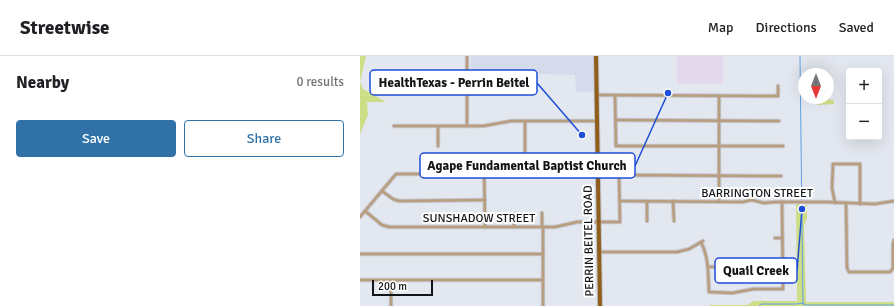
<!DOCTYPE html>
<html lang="en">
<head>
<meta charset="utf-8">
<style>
	:root { --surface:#fff; --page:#f2f2f2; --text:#202124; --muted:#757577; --line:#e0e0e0; --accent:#3072a8 }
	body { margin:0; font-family:Signika,sans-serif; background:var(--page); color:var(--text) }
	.controls { position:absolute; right:12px; top:12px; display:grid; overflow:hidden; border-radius:4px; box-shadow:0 4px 16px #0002 }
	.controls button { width:36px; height:36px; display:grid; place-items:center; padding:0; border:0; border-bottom:1px solid var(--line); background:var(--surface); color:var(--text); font:20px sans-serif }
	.compass { position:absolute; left:438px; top:12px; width:36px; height:36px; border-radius:50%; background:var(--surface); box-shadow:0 4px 16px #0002; rotate:180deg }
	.scale { position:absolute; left:12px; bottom:10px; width:61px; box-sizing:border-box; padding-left:4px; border:2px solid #131417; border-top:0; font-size:11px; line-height:14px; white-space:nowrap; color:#131417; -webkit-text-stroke:3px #fff; paint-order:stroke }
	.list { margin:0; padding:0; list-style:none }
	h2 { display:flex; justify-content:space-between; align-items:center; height:52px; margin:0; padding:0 16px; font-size:17px }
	h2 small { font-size:13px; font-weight:400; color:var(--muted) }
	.actions { display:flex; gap:8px; padding:12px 16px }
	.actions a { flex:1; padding:9px 0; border:1px solid var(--accent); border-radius:4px; text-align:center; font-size:14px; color:var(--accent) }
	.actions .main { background:var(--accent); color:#fff }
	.map { position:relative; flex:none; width:534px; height:250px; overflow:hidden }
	header { display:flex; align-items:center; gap:24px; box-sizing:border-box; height:56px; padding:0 20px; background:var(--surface); border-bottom:1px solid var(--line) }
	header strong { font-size:19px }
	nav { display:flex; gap:22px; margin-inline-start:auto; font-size:14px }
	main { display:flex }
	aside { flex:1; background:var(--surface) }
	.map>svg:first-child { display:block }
	.built { fill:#d5dbea }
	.education { fill:#e3d8ec }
	.green { fill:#cdde86 }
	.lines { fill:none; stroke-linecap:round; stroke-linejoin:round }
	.stream { stroke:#60a0e4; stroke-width:1 }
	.street-casing { stroke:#c2c5cc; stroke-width:4.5 }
	.primary-casing { stroke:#c2c5cc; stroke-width:6 }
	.street { stroke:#b99d7e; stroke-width:2.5 }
	.primary { stroke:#905e1b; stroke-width:4 }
	.labels { text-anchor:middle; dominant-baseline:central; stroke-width:4; stroke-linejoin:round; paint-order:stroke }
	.street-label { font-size:12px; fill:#131417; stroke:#fff }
	.leader { fill:none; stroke:#1d4ed8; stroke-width:1.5 }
	.callout-dot { fill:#1d4ed8; stroke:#fff; stroke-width:1.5 }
	.callout { fill:#fff; stroke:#1d4ed8; stroke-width:1.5 }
	.callout-label { font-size:13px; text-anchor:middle; font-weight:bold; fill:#131417 }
</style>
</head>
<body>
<header>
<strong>Streetwise</strong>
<nav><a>Map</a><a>Directions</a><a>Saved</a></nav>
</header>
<main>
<aside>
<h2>Nearby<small>0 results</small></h2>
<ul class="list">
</ul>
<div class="actions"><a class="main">Save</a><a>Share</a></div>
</aside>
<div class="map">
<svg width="534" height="250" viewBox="0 0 534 250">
	<rect width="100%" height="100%" fill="#e3e7ef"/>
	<!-- built -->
	<path class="built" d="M111,0H234V36H216L215,19L111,16Z"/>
	<!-- education -->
	<rect class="education" x="317" y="0" width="46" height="28"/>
	<!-- green -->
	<g class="green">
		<path d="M0,0H6L0,26L3,33L26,46H7L8,59L0,78Z"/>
		<path d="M457,42L472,44L474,45V48L458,49L457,48Z"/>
		<path d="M436,148L447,149V162L444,170L446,246H534V250H350V249H387L394,245H437Z"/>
	</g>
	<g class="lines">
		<!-- stream -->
		<g class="stream">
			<path d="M440,0L443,249"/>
			<path d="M444,247L445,249H534"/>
			<path d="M399,250L401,248H437L443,247"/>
		</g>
		<!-- street casing -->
		<g class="street-casing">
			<g id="street">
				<path d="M237,39L418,40V30"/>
				<path d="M255,39L256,90H423"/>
				<path d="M256,64L419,65"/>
				<path d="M165,65V100L169,106L182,108H238"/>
				<path d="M34,70H123L151,65H237"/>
				<path d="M107,70V0"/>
				<path d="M78,90V70"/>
				<path d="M124,104L125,171"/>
				<path d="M22,135L33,143L39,145L125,144"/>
				<path d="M260,145L382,146L392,144L404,147L415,146H466L515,148L534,145"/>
				<path d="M313,145L314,165"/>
				<path d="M359,145V40"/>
				<path d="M475,147L472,132L473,108H500V148"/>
				<path d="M486,147L487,212L489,216H530L533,212V188L534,184"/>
				<path d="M5,155L22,169L29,171H195L217,166H260L259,119L421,120"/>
				<path d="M182,157V171"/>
				<path d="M0,161L36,118H124"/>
				<path d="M287,165V145"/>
				<path d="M154,171V158"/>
				<path d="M415,182H422"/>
				<path d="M341,186C349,202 348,218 349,236L372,237L394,233H423L422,146"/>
				<path d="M239,196H317L329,193L343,185"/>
				<path d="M0,198H183"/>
				<path d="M348,211L375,210L390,208H423"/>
				<path d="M0,224H183"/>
				<path d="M31,250V224"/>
				<path d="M183,250V171"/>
			</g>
		</g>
		<!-- primary casing -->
		<g class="primary-casing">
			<path id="primary" d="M236,0L240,250"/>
		</g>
		<!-- street -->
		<use href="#street" class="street"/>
		<!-- primary -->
		<use href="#primary" class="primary"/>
	</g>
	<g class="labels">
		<!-- street labels -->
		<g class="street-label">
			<text x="397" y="137">BARRINGTON STREET</text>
			<text x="119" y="162">SUNSHADOW STREET</text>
			<text transform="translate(229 185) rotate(-91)">PERRIN BEITEL ROAD</text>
		</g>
	</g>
	<!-- callouts -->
	<path class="leader" d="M222 79L177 27M308 37L275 110M442 153L437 215"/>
	<g class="callout-dot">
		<circle cx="222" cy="79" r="4"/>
		<circle cx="308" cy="37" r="4"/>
		<circle cx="442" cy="153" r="4"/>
	</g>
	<g class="callout">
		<rect x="10" y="14" width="167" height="25" rx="4"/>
		<rect x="60" y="97" width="215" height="25" rx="4"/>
		<rect x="355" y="202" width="82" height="25" rx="4"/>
	</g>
	<g class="callout-label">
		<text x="94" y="31">HealthTexas - Perrin Beitel</text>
		<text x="167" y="114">Agape Fundamental Baptist Church</text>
		<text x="396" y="219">Quail Creek</text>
	</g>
</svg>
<div class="controls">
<button>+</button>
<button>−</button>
</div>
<svg class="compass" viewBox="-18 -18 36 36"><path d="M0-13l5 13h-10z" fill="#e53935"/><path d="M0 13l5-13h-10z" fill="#757577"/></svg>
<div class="scale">200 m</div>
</div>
</main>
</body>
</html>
